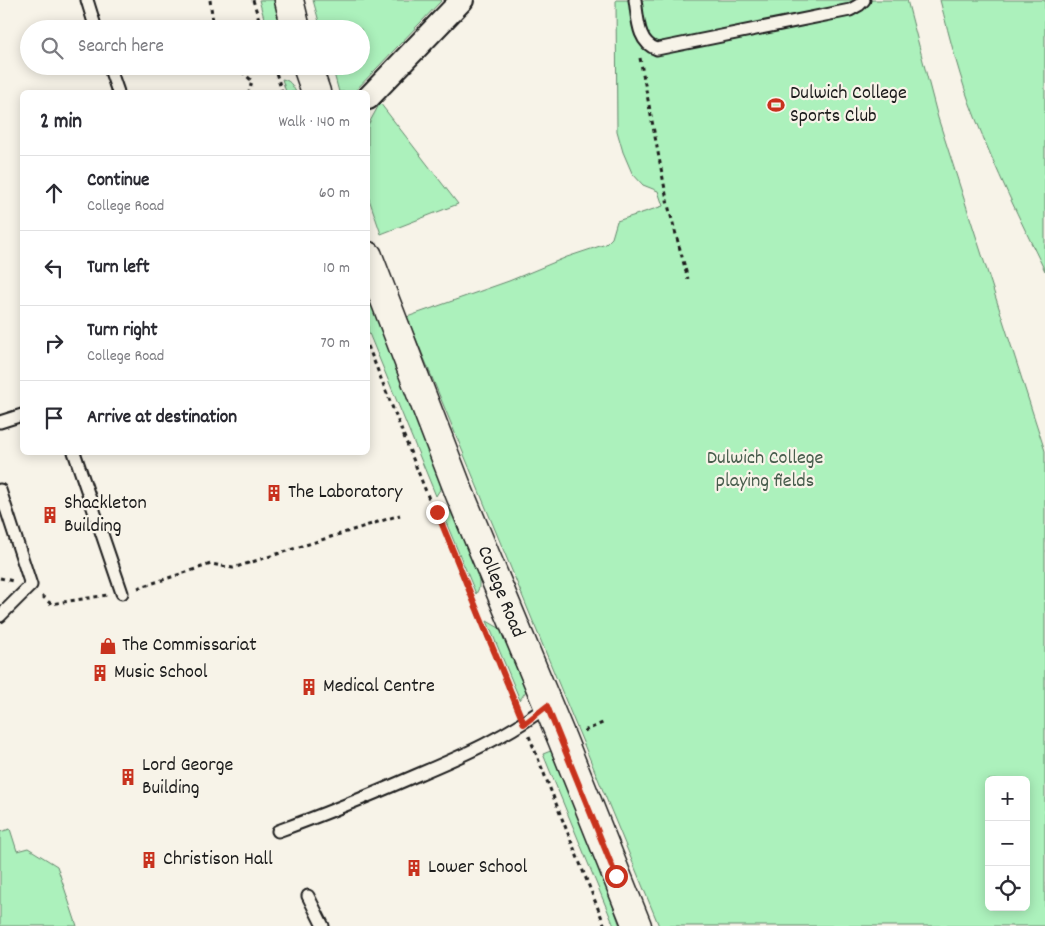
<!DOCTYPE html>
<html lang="en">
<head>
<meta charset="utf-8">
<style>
	:root { --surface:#fff; --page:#f7f7f7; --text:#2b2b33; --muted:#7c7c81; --line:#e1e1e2 }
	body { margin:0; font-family:Dekko,sans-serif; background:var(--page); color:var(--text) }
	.controls { position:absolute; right:15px; bottom:15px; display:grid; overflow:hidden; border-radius:8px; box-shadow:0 2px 12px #0003 }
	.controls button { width:45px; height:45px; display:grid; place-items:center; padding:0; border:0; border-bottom:1px solid var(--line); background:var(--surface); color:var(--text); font:25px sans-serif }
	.stop { position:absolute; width:15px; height:15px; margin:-11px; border:4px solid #c8321e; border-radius:50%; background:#fff }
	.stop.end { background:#c8321e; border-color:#fff; box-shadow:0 1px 5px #0008 }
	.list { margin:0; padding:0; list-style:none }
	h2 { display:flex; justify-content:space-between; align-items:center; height:65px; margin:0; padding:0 20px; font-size:21px }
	h2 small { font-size:16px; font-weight:400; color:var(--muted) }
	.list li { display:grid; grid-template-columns:32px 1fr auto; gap:15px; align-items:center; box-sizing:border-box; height:75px; padding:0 20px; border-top:1px solid var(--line) }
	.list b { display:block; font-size:19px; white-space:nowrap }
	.list p { margin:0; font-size:16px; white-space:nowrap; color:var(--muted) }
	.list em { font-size:16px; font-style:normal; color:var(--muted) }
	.icon { flex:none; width:28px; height:28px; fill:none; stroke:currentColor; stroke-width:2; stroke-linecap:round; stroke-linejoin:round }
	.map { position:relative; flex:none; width:1045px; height:926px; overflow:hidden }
	.search { position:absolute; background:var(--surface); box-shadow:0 2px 12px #0003; left:20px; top:20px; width:350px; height:55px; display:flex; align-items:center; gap:12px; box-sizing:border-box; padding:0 18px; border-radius:28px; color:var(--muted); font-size:19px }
	.panel { position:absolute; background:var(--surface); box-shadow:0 2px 12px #0003; left:20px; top:90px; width:350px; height:365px; border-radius:8px }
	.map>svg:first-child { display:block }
	.green { fill:#acf1bc; stroke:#64866c; fill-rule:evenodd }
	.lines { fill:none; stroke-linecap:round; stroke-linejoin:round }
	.lane-casing { stroke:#1c1c1c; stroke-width:15 }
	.street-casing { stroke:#1c1c1c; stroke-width:26 }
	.secondary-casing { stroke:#1c1c1c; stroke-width:31 }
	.path { stroke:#1c1c1c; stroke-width:3; stroke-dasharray:4 4; stroke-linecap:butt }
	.lane { stroke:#f7f3e8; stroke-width:11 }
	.street { stroke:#f7f3e8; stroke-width:22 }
	.secondary { stroke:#f7f3e8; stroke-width:28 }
	.route { stroke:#c8321e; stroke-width:6 }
	.labels { text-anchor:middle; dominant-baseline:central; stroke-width:4.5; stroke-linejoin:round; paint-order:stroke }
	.poi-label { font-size:20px; fill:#1c1c1c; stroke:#f7f3e8; text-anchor:start }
	.park-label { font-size:20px; fill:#475c4c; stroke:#f7f3e8 }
	.street-label { font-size:20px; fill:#1c1c1c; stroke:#f7f3e8 }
</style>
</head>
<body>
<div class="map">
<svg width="1045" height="926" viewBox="0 0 1045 926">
	<rect width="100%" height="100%" fill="#f7f3e8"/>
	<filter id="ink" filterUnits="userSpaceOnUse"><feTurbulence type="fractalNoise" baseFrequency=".02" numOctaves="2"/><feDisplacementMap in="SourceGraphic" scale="10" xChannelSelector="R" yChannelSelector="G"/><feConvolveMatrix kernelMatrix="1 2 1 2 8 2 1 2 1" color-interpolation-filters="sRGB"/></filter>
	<g filter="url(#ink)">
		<!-- green -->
		<g class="green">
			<path d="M259,0H277L282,29H267Z"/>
			<path d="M313,0H442L354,92H339L332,66H361V29H321Z"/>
			<path d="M616,0H907L938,118L1045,451V926H659L407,317L509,281L567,257L606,244L612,238L617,221L663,206L658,191L643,185L632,173L623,152L617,131ZM989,780H1026V907H989Z"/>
			<path d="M940,0H1045V271C1020,220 996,170 975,117C960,80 950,39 940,0Z"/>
			<path d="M282,79C290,80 292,85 296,92H286Z"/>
			<path d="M380,103L458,204L381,234L368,196V125Z"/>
			<path d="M368,292L442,483L441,488L436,496L368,331Z"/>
			<path d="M440,508L453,512L479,574V588L476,594Z"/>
			<path d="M487,621L501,629L526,684V691L520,700Z"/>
			<path d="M553,750L601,872L620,926H614L543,754Z"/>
			<path d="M10,829L17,851L28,848L57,866L77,926H0V832Z"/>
		</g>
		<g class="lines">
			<!-- lane casing -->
			<g class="lane-casing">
				<g id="lane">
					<path d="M87,0L96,29"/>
					<path d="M635,0C638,17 637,43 657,49L850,10L859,5L864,0"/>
					<path d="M109,66L118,92"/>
					<path d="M0,422L22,415"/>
					<path d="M74,452L122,593"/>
					<path d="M0,490L31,585L0,616"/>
					<path d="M278,831C325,814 371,795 417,775C464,755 506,737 547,706"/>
					<path d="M308,896L323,926"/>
				</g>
			</g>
			<!-- street casing -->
			<g class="street-casing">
				<path id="street" d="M368,98L462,0"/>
			</g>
			<!-- secondary casing -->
			<g class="secondary-casing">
				<g id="secondary">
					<path d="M289,0L296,29"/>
					<path d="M307,66L316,92"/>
					<path d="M368,256L459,492L562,739L637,926"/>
				</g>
			</g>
			<!-- path -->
			<g class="path">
				<path d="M210,0L214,29"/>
				<path d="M253,0L262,29"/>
				<path d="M640,58L668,205L688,279"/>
				<path d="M236,66L252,81L249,92"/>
				<path d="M274,66L282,92"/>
				<path d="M368,346L431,504L437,512L517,708"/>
				<path d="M0,578L13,581"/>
				<path d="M138,588L211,564L233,568L400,515"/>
				<path d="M42,596L51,604L107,595"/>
				<path d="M584,731L605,722"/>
				<path d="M529,736L605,926"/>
			</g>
			<!-- lane -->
			<use href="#lane" class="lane"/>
			<!-- street -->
			<use href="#street" class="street"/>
			<!-- secondary -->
			<use href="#secondary" class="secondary"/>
		</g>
	</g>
	<g class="lines" filter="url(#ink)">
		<!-- route -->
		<path class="route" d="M437,512L524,724L547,706L616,876"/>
	</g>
	<!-- icons -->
	<defs>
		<g id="stadium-bare" transform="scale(1.35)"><path d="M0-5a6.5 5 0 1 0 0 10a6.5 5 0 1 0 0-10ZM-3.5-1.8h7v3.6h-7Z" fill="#c8321e" stroke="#f7f3e8" stroke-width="2.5" paint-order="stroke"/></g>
		<g id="building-bare" transform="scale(1.35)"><path d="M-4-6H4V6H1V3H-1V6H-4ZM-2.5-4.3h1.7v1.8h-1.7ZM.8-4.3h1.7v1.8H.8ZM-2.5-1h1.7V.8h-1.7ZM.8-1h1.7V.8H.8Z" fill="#c8321e" stroke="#f7f3e8" stroke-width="2.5" paint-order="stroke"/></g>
		<g id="shop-bare" transform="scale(1.35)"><path d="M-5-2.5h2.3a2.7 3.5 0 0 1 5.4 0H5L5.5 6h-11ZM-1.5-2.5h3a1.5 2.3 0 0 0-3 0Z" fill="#c8321e" stroke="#f7f3e8" stroke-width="2.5" paint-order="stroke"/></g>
	</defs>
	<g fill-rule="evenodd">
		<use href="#stadium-bare" x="776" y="105"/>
		<use href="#building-bare" x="274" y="493"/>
		<use href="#building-bare" x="50" y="515"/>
		<use href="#shop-bare" x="108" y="646"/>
		<use href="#building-bare" x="100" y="673"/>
		<use href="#building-bare" x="309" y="687"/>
		<use href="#building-bare" x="128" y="777"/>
		<use href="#building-bare" x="149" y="860"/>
		<use href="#building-bare" x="414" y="868"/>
	</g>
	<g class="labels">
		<!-- poi labels -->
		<g class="poi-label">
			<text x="790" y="94">Dulwich College<tspan x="790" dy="23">Sports Club</tspan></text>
			<text x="288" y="493">The Laboratory</text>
			<text x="64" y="504">Shackleton<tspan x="64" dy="23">Building</tspan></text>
			<text x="122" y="646">The Commissariat</text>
			<text x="114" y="673">Music School</text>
			<text x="323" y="687">Medical Centre</text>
			<text x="142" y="766">Lord George<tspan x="142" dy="23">Building</tspan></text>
			<text x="163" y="860">Christison Hall</text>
			<text x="428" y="868">Lower School</text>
		</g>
		<!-- park labels -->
		<g class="park-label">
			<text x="765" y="459">Dulwich College<tspan x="765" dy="23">playing fields</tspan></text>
		</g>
		<!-- street labels -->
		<g class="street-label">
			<text transform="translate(500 592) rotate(68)">College Road</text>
		</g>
	</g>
</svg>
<div class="controls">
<button>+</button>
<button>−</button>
<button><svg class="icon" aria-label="locate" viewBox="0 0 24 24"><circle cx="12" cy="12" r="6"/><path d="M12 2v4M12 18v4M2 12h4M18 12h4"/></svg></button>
</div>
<div class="stop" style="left:616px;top:876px"></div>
<div class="stop end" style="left:437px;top:512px"></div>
<div class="search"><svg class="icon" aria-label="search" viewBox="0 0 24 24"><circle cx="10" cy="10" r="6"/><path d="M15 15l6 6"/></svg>Search here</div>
<section class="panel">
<h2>2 min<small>Walk · 140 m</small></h2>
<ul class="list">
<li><svg class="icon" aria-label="ahead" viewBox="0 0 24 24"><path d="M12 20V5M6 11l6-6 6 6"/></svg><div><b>Continue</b><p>College Road</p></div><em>60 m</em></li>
<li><svg class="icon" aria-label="left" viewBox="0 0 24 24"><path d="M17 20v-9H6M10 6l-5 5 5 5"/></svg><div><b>Turn left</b></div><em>10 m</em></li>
<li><svg class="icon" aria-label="right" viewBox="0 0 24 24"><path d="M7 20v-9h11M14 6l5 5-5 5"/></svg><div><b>Turn right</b><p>College Road</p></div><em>70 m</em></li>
<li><svg class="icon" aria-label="arrive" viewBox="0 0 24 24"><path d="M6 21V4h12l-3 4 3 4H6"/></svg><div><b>Arrive at destination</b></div></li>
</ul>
</section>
</div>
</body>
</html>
